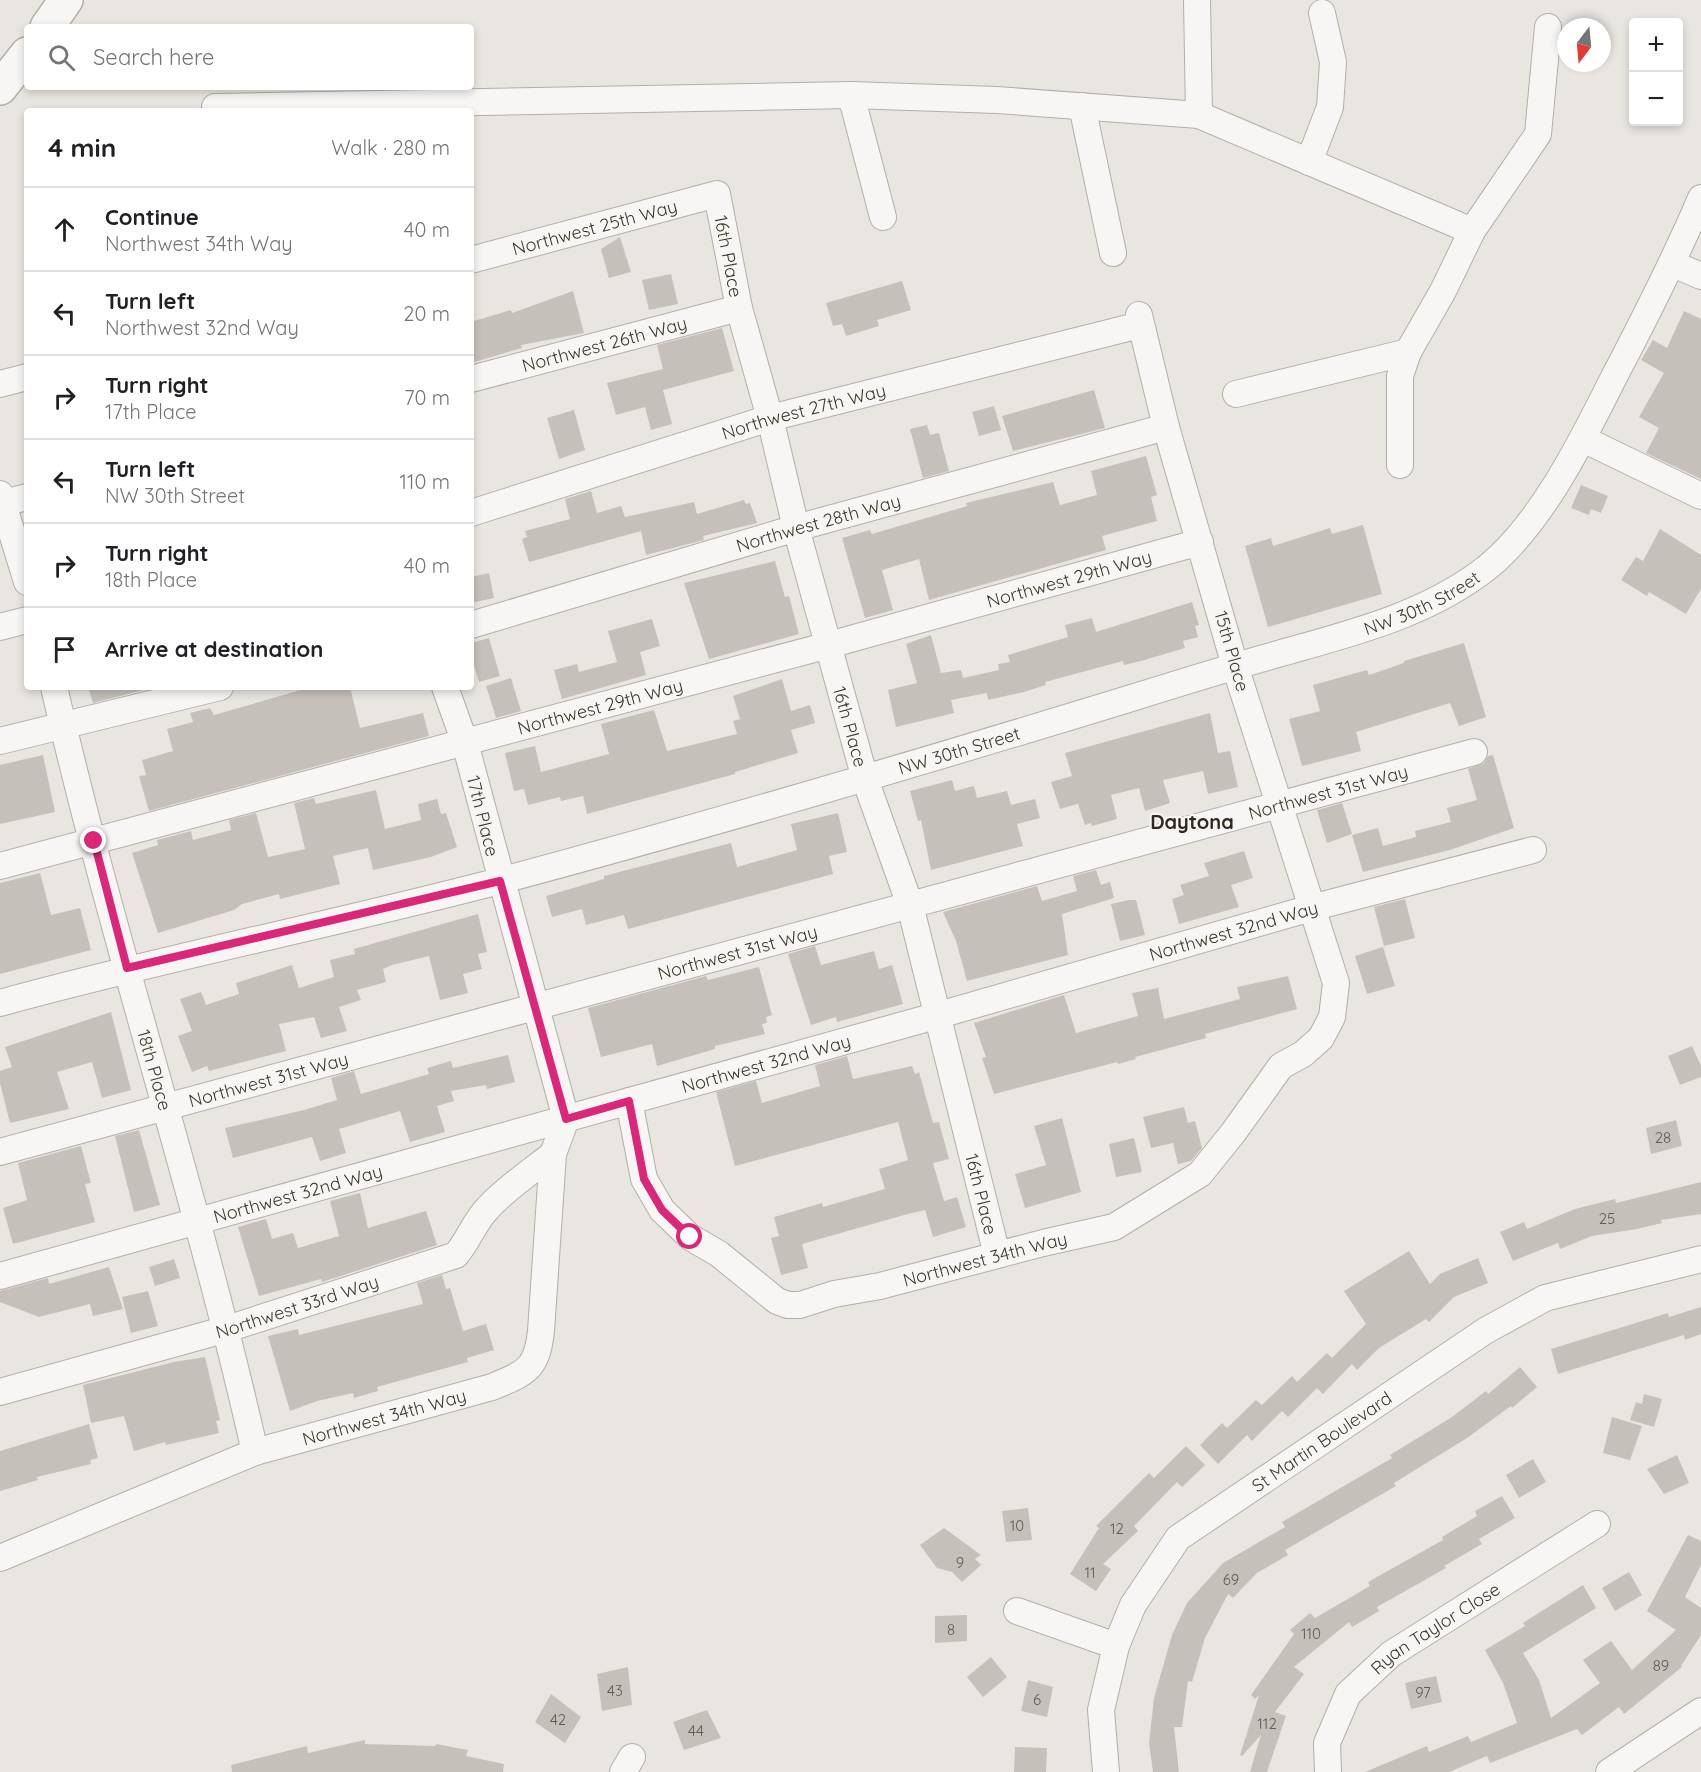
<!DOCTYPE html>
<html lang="en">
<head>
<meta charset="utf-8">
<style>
	:root { --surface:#fff; --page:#f6f6f6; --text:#202124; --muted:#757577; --line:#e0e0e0 }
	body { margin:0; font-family:Quicksand,sans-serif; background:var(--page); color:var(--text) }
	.controls { position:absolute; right:18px; top:18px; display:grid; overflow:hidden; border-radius:6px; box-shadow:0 3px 9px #0003 }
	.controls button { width:54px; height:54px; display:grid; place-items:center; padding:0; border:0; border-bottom:2px solid var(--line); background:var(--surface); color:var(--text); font:30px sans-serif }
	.compass { position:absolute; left:1557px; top:18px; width:54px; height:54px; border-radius:50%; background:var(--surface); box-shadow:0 3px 9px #0003; rotate:196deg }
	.stop { position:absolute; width:18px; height:18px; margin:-14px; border:4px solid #db2777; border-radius:50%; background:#fff }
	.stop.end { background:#db2777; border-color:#fff; box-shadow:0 2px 6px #0008 }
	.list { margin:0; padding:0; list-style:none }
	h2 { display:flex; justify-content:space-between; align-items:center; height:78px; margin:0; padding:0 24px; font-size:26px }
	h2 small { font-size:20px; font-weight:400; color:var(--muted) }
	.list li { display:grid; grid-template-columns:39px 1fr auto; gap:18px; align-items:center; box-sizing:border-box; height:84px; padding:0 24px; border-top:2px solid var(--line) }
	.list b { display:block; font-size:22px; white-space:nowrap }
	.list p { margin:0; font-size:20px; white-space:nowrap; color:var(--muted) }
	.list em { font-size:20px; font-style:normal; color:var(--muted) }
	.icon { flex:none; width:33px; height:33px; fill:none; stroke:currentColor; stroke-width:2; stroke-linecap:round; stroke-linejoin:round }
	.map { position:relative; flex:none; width:1701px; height:1772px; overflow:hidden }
	.search { position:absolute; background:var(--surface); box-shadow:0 3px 9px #0003; left:24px; top:24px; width:450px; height:66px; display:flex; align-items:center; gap:15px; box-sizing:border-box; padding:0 21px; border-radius:6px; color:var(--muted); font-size:22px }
	.panel { position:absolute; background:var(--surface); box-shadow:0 3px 9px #0003; left:24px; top:108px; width:450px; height:582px; border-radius:6px }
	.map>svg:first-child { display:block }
	.building { fill:#c5c1ba }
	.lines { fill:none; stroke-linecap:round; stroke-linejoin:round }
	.minor-casing { stroke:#b3aea8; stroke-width:28 }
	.tertiary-casing { stroke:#b3aea8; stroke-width:36 }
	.minor { stroke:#f8f6f4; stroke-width:26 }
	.tertiary { stroke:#f8f6f4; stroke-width:33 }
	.route { stroke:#db2777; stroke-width:8 }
	.labels { text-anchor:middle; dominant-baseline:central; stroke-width:4.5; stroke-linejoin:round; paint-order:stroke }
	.number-label { font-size:15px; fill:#605a50 }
	.street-label { font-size:18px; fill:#3f382c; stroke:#f6f4f2 }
	.neighbourhood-label { font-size:20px; font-weight:bold; fill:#30291e; stroke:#f6f4f2 }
</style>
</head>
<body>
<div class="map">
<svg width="1701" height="1772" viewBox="0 0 1701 1772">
	<rect width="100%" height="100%" fill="#e9e6e2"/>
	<!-- building -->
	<g class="building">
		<path d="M620,237L631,272L609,278L601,249Z"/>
		<path d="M671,274L678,304L649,310L642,280Z"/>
		<path d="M902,281L911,310L877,320L879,326L846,336L842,324L833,326L826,303Z"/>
		<path d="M573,291L584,333L521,345L522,348L471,363V322L511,310L512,313Z"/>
		<path d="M1684,311L1701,319V479L1646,453L1659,428L1639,417L1664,373L1641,360L1653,340L1667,348Z"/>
		<path d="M722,328L734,371L663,390L672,424L651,430L645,407L616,415L607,383L663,369L657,345Z"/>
		<path d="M1094,390L1105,428L1013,451L1002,416Z"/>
		<path d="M994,406L1001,430L979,436L972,412Z"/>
		<path d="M574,410L585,450L559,459L547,418Z"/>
		<path d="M927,425L930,435L939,433L949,471L923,478L910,429Z"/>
		<path d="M1146,456L1157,495L1151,497L1157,521L1102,536L1106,550L929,600L919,559L882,570L893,610L865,618L842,538L870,530L872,534L967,506L966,503L1053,482L1060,505L1097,495L1091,471Z"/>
		<path d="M1581,485L1608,496L1601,513L1591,509L1589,515L1571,508Z"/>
		<path d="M591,491L597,513L621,506L625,517L694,502L697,514L744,500L746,504L750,503L757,523L703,536L704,540L646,555L641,531L529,562L522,539L527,537L525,531L570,519L565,499Z"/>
		<path d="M1363,525L1382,594L1268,627L1245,546L1271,538L1273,546L1330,528L1332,534Z"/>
		<path d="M1660,529L1701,555V589L1686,614L1649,592L1647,596L1621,580L1636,557L1643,561Z"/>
		<path d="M775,561L785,597L789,596L799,634L709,659L684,583Z"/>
		<path d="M489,573L494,598L471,603V577Z"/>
		<path d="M1192,602L1199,625L1195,626L1198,637L1183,641L1185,648L1141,661L1124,665L1123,661L1045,682L1046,685L1024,692L988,700L987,693L951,700L954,713L896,727L888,690L917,683L906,644L931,635L941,673L961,670L963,678L999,670L998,664L1010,662L1008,655L1068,637L1065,625L1092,618L1096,632Z"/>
		<path d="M652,619L660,646L640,652L646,675L562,699L554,670L577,664L579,672L617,662L608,631Z"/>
		<path d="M489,638L500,676L479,682L474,665L471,666V643Z"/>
		<path d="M1464,643L1486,717L1459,726L1450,703L1356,732L1361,751L1302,766L1289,719L1320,711L1313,685L1367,670L1369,675L1404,663V661Z"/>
		<path d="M511,678L521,711L496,718L486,686Z"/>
		<path d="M782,679L791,711L810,705L815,723L791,730L798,753L735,772V774L587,814L583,796L561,801L560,797L528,805L524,789L514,791L505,753L535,746L541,772L609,754L601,724L654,710L667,751L737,734L733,721L740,719L733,696Z"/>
		<path d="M88,687H147V689L93,703Z"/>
		<path d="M311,687H350L360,728L423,713L429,736L149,811L139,776L146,775L142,760L173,751L167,729L193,722L190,713L210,708L214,715Z"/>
		<path d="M1210,713L1218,753L1230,751L1238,787L1208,794L1203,771L1163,780L1170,803L1145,811L1139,788L1111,795L1117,819L1092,826L1091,823L1085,825L1078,804L1060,809L1051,782L1072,776L1065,753Z"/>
		<path d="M43,755L55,812L0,824V765Z"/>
		<path d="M1493,755L1514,828L1450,850L1363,872L1352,835L1378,828L1383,846L1416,837L1415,831L1451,822L1447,808L1477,800L1468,769L1484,763L1488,756Z"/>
		<path d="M952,780L955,791L974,786L977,798L1007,791L1011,805L1035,799L1040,818L1017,824L1023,846L931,870L921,820L918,821L910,791Z"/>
		<path d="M376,790L385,829L421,820L418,804L437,799L441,814L446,813L457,847L431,857L373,870L368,848L333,856L340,884L280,899L279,894L242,904L234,910L158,933L132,853L158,845L157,840L191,831L193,840L231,830L229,820L256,813L268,857L305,849L294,803L314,798L316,804Z"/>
		<path d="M1342,803L1352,834L1327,843L1317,810Z"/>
		<path d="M838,813L847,852L829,856L833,874L628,929L624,915L586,925L582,909L552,917L546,896L604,879V876L731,843L737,867L797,850L791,824Z"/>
		<path d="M1244,851L1253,878L1231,885L1239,907L1179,924L1172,899L1184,895L1180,885L1209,876L1204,863Z"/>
		<path d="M1096,870L1101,885L1110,882L1114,898L1062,914L1068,955L967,981L956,941L943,912L1037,886L1042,901L1077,891L1073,876Z"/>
		<path d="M40,873L51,915L80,908L91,950L0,974V883Z"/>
		<path d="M1405,899L1415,938L1384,946L1374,907Z"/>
		<path d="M1129,900H1136L1145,935L1120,941L1111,904Z"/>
		<path d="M478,914L487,952L478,954L482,969L463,974L468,993L440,1000L429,956L392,965L383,969L386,982L357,990L361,1000L339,1007L347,1031L321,1038L314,1017L279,1024L286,1051L209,1071L207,1066L192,1072L178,1036L192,1031L180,999L201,992L206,1005L239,994L236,983L292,965L299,988L334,977L330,960L355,954L354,949Z"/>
		<path d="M815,946L821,965L874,951L879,969L892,965L903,1004L837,1022L836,1017L811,1025L788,954Z"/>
		<path d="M1383,947L1395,986L1367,994L1355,956Z"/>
		<path d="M759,967L772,1015L766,1017L767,1023L762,1024L765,1034L715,1046V1049L657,1066L652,1044L601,1057L588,1008L706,976L708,980Z"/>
		<path d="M1288,976L1297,1009L1205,1034L1206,1038L1135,1057L1136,1059L1118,1064L1117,1062L994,1094L982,1058L986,1057L974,1023L1064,995L1076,1033L1138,1016L1132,993L1158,988L1164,1019L1240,999L1237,987Z"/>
		<path d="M111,1012L131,1090L102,1098L92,1062L57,1072L69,1109L10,1123L0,1083V1071L12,1067L5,1047Z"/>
		<path d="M1692,1046L1701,1066V1077L1680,1085L1668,1056Z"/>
		<path d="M508,1055L515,1082L487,1089L486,1085L451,1091L454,1101L437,1106L445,1132L410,1142L400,1111L339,1129L346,1153L320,1161L312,1137L233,1158L225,1128L304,1110L337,1100L331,1078L354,1071L361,1094L429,1074L427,1068L451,1061L453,1068Z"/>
		<path d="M847,1056L853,1079L912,1066L915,1074L919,1072L933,1123L939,1122L949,1159L933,1163L944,1201L957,1197L966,1227L933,1237L925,1210L904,1215L802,1244L808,1268L781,1275L771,1238L779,1236L774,1217L822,1203L823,1207L885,1189L879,1169L908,1160L898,1122L735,1166L716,1092L756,1081L762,1103L820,1086L815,1065Z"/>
		<path d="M1184,1107L1188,1123L1195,1121L1202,1148L1191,1161L1178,1164L1173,1143L1151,1148L1143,1117Z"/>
		<path d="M1062,1118L1081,1192L1025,1208L1015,1174L1046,1165L1034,1126Z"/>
		<path d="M1676,1120L1682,1146L1651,1154L1646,1128Z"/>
		<path d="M139,1130L160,1205L134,1212L115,1136Z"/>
		<path d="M1134,1138L1142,1172L1116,1177L1109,1144Z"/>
		<path d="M81,1146L91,1183L85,1184L95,1222L13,1244L3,1208L27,1200L18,1163Z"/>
		<path d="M1701,1182V1214L1661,1220L1662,1223L1637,1229L1592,1236L1560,1249L1558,1243L1513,1261L1500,1232L1524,1222L1527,1229L1575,1209L1615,1199L1616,1203Z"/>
		<path d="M360,1193L368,1228L426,1211L437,1245L322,1282L321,1279L259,1296L238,1227L266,1219L272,1239L293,1233L298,1248L339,1236L330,1201Z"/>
		<path d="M1409,1251L1430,1284L1440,1274L1478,1258L1488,1283L1454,1297L1429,1322L1426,1319L1379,1348L1357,1370L1352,1364L1323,1394L1317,1388L1288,1417L1282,1411L1252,1441L1247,1435L1218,1464L1200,1445L1222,1423L1227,1428L1256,1400L1262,1405L1292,1376L1297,1382L1327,1353L1332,1358L1366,1324L1344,1291Z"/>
		<path d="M174,1259L180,1278L155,1286L149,1267Z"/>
		<path d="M109,1267L123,1309L93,1316L90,1304L39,1317L0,1302V1291L48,1278L49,1284Z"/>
		<path d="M442,1275L446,1289L450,1288L463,1331L486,1324L494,1350L467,1358L468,1362L377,1387L378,1391L354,1398L353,1393L317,1401L290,1411L268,1336L298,1329L299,1335L423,1304L417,1283Z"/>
		<path d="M148,1291L158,1326L131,1333L122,1297Z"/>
		<path d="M1701,1307V1334L1685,1340L1684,1335L1558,1374L1551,1349L1668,1313L1669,1317Z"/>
		<path d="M205,1357L220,1420L216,1421L219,1433L166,1445L165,1442L134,1451L124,1416L91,1423L83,1385L174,1362Z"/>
		<path d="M1520,1367L1537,1387L1512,1408L1511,1406L1467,1438L1394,1483L1396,1486L1285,1550L1288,1555L1257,1573L1233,1598L1228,1594L1205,1638L1192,1682L1188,1681L1182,1727H1174L1179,1772H1153L1149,1743L1154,1698L1172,1635L1187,1603L1223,1563L1285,1527L1282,1522L1392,1458L1390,1455L1452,1417L1486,1391L1488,1394Z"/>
		<path d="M1644,1394L1662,1399L1654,1427L1630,1420L1636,1402L1642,1404Z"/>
		<path d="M1612,1417L1642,1426L1630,1460L1603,1453Z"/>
		<path d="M89,1424L98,1458L90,1460L91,1464L37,1477L38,1480L0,1491V1451Z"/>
		<path d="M1186,1446L1205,1465L1182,1487L1177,1482L1134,1526L1138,1531L1103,1564L1111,1569L1096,1591L1070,1574L1099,1528L1096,1526L1149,1473L1154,1478Z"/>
		<path d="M1677,1455L1689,1483L1664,1494L1647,1469Z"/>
		<path d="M1533,1459L1546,1482L1519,1498L1506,1475Z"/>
		<path d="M1502,1496L1515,1518L1479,1539L1482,1544L1444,1566L1446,1568L1377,1607L1379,1611L1352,1627L1349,1622L1294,1667L1304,1674L1275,1712L1286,1716L1267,1772H1250L1261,1735L1242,1756L1240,1755L1259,1695L1255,1699L1251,1695L1294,1634L1290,1630L1310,1613L1315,1618L1370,1586L1368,1582L1443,1540L1442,1537L1477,1516L1475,1511Z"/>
		<path d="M1028,1508L1032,1540L1006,1542L1002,1511Z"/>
		<path d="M944,1528L981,1555L975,1559L981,1565L962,1582L952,1572L937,1568L920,1545Z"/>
		<path d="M1688,1535L1701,1541V1565L1685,1597L1701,1608V1635L1681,1666L1682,1667L1624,1714L1619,1707L1582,1735L1577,1729L1490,1763L1487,1756L1449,1772H1365L1427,1746L1429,1752L1468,1736L1471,1742L1517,1723L1503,1683L1485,1650L1525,1626L1523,1623L1583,1585L1596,1608L1523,1653L1539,1680L1551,1718L1600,1683L1583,1660L1611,1641L1632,1670L1676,1630L1647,1611Z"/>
		<path d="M1629,1572L1642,1595L1615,1611L1602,1588Z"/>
		<path d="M967,1615V1641L935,1643V1616Z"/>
		<path d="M991,1657L1007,1677L983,1697L967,1677Z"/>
		<path d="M628,1667L632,1705L602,1711L597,1674Z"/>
		<path d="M1436,1676L1442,1702L1411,1709L1405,1683Z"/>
		<path d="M1028,1680L1053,1687L1047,1717L1021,1711Z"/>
		<path d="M551,1694L581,1717L565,1743L535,1722Z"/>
		<path d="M707,1710L721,1738L684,1750L673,1722Z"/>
		<path d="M365,1740V1744L436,1746V1744L468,1750L466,1756L504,1764L503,1772H232L231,1765L307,1746L308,1753Z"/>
		<path d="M1015,1747L1047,1748L1046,1772H1014Z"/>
	</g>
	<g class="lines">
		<!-- minor casing -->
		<g class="minor-casing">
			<g id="minor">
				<path d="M1197,0L1199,115"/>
				<path d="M851,95L883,217"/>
				<path d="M1082,106L1113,253"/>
				<path d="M215,107L851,95L997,100L1199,115L1472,231"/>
				<path d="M1309,162L1330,107L1333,62L1322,13"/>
				<path id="s1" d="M471,260L717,194L739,308L770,418L796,528L865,779L910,905L997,1255"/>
				<path d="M1673,264L1701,276"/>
				<path id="s2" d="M471,379L739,308"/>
				<path d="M0,384L27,377"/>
				<path d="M1236,394L1408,352"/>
				<path d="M1583,439L1701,496"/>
				<path d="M1400,465V376L1408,352L1443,291L1472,231L1538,134L1548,27"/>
				<path d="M0,494L27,582"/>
				<path d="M0,504L27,497"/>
				<path id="s3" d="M471,513L770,418L1140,325"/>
				<path id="s4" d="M471,625L796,528L1166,427"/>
				<path d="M0,627L27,620"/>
				<path id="s5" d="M54,687C113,944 197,1195 255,1452"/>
				<path d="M0,741L220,687"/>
				<path id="s6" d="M0,866L829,645L1200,542"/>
				<path id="s7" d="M0,1003C167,957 336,924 503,880C712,824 919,763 1125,700C1176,684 1227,668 1278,654C1348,634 1420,617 1480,573C1538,531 1582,441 1614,377C1645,318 1675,259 1701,198"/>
				<path id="s8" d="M629,1101L644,1179L662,1210L690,1237L719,1254L777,1301L788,1305H800L834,1294L880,1286L1043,1243L1114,1227L1200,1174L1233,1133L1281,1066L1303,1054L1321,1038L1332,1017L1336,983L1235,666L1166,427L1139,315"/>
				<path id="s9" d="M0,1152L1474,752"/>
				<path id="s10" d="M0,1276L939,1015L1311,908L1533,850"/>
				<path id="s11" d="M0,1392L227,1329L456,1255C469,1240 474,1222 488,1208C506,1188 532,1171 553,1154"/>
				<path id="s12" d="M0,1558L255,1452L492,1387C526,1373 537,1369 541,1331L553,1154L566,1119L465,743L445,687"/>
				<path d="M1017,1611L1116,1646"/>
				<path d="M623,1772L632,1757"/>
				<path id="s13" d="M1106,1772L1101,1710L1116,1646L1133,1605L1178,1538L1485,1331L1545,1298L1701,1259"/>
				<path id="s14" d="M1328,1772L1327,1743L1348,1694L1391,1654L1597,1524"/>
				<path d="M1609,1772L1701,1711"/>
			</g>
		</g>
		<!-- tertiary casing -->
		<g class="tertiary-casing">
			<g id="tertiary">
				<path d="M47,27L66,0"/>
				<path d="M0,88L27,54"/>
			</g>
		</g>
		<!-- minor -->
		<use href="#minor" class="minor"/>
		<!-- tertiary -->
		<use href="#tertiary" class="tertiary"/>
	</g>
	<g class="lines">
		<!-- route -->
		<path class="route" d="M94,841L127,968L500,881L566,1119L629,1101L644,1179L662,1210L690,1237"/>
	</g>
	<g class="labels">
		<!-- number labels -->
		<g class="number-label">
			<text x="1663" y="1137">28</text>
			<text x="1607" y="1218">25</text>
			<text x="1017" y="1525">10</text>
			<text x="1117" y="1528">12</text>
			<text x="960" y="1562">9</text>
			<text x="1090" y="1572">11</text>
			<text x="1231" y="1579">69</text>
			<text x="951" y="1629">8</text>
			<text x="1311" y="1633">110</text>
			<text x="1661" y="1665">89</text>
			<text x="615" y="1690">43</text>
			<text x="1423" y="1692">97</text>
			<text x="1037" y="1699">6</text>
			<text x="558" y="1719">42</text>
			<text x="1267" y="1723">112</text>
			<text x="696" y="1730">44</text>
		</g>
		<!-- street labels -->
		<g class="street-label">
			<text stroke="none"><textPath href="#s1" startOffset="128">Northwest 25th Way</textPath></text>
			<text stroke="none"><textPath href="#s1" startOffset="318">16th Place</textPath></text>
			<text stroke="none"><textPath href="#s2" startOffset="138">Northwest 26th Way</textPath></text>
			<text stroke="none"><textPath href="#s3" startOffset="348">Northwest 27th Way</textPath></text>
			<text stroke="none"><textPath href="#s4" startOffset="362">Northwest 28th Way</textPath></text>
			<text stroke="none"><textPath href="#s6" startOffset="1107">Northwest 29th Way</textPath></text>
			<text stroke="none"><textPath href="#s7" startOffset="1478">NW 30th Street</textPath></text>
			<text transform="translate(1232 651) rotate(74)">15th Place</text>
			<text stroke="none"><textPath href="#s6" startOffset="621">Northwest 29th Way</textPath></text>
			<text stroke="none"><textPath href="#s1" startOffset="804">16th Place</textPath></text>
			<text stroke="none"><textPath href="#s7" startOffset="992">NW 30th Street</textPath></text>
			<text stroke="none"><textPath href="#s9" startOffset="1376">Northwest 31st Way</textPath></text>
			<text transform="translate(483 816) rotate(76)">17th Place</text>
			<text stroke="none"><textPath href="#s10" startOffset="1281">Northwest 32nd Way</textPath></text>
			<text stroke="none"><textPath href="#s9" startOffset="764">Northwest 31st Way</textPath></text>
			<text stroke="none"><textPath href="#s10" startOffset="795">Northwest 32nd Way</textPath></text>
			<text stroke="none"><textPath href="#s5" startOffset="396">18th Place</textPath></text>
			<text stroke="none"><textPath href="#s9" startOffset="278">Northwest 31st Way</textPath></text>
			<text stroke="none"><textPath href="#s10" startOffset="309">Northwest 32nd Way</textPath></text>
			<text stroke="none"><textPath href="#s1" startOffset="1290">16th Place</textPath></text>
			<text stroke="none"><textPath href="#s8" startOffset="477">Northwest 34th Way</textPath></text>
			<text stroke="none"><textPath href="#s11" startOffset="309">Northwest 33rd Way</textPath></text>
			<text stroke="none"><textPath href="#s12" startOffset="410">Northwest 34th Way</textPath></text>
			<text stroke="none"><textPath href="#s13" startOffset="426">St Martin Boulevard</textPath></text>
			<text stroke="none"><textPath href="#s14" startOffset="192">Ryan Taylor Close</textPath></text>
		</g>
		<!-- neighbourhood labels -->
		<g class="neighbourhood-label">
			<text x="1192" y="821">Daytona</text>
		</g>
	</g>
</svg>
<div class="controls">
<button>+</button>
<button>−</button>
</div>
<svg class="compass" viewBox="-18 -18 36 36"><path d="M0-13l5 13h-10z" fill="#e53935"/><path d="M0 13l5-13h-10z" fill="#757577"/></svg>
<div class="stop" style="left:690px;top:1237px"></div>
<div class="stop end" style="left:94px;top:841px"></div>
<div class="search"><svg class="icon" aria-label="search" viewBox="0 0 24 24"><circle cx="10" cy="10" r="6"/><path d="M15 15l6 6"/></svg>Search here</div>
<section class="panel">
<h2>4 min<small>Walk · 280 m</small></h2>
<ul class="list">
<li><svg class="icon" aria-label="ahead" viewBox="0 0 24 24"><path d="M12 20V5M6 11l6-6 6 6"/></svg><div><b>Continue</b><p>Northwest 34th Way</p></div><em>40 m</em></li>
<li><svg class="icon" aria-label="left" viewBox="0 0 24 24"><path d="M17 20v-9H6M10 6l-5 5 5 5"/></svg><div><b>Turn left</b><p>Northwest 32nd Way</p></div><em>20 m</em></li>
<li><svg class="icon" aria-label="right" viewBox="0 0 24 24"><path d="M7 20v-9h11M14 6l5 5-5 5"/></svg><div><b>Turn right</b><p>17th Place</p></div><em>70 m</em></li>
<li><svg class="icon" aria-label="left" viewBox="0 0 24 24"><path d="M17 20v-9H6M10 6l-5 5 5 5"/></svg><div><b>Turn left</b><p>NW 30th Street</p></div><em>110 m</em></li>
<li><svg class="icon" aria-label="right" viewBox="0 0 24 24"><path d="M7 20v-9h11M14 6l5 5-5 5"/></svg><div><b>Turn right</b><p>18th Place</p></div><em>40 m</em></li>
<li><svg class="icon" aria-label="arrive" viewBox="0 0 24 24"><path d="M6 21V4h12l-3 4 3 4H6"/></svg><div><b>Arrive at destination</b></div></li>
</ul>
</section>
</div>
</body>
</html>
